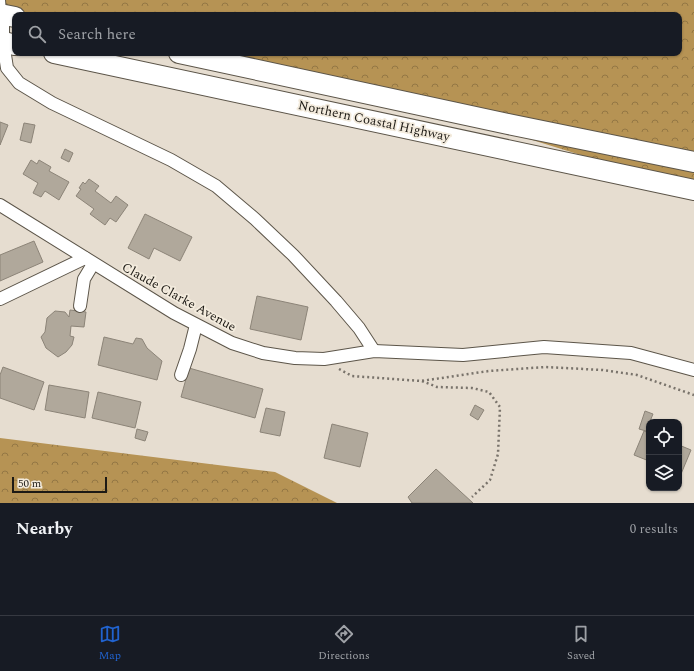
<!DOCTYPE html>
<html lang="en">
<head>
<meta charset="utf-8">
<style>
	:root { --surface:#171b24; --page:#242831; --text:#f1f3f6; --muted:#9ea1a6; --line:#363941; --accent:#2163cf }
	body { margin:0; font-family:Spectral,serif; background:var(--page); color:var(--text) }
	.controls { position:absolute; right:12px; bottom:12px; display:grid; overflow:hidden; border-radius:8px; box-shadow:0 1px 3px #0004 }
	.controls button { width:36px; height:36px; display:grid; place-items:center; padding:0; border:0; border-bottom:1px solid var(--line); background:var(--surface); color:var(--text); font:20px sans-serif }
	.scale { position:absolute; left:12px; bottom:10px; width:95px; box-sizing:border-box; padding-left:4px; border:2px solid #1d1a15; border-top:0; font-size:11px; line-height:14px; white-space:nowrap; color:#1d1a15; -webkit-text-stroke:3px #f3ebdd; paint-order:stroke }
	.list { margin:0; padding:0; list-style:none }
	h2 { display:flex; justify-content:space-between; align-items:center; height:52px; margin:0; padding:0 16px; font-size:17px }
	h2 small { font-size:13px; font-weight:400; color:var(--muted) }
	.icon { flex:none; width:22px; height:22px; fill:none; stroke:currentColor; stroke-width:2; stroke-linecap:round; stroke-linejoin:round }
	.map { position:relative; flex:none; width:694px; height:503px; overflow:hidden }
	.search { position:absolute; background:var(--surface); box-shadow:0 1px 3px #0004; left:12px; right:12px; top:12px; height:44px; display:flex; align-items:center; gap:10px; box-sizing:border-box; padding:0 14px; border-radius:8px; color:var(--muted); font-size:15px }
	.sheet { height:112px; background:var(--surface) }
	nav { display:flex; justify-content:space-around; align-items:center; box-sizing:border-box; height:56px; border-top:1px solid var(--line); background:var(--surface); font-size:11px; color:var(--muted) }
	nav a { display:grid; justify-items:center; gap:2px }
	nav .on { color:var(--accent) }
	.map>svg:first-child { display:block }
	.forest { fill:url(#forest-crowns) }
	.building { fill:#b0a89b; stroke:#8c8478 }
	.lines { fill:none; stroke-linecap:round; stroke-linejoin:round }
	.service-casing { stroke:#5c5549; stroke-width:8 }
	.minor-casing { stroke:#5c5549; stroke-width:14 }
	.trunk-casing { stroke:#5c5549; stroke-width:22 }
	.path { stroke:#79736b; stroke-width:2.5; stroke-dasharray:2 3; stroke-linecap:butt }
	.service { stroke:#fff; stroke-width:6 }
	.minor { stroke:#fff; stroke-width:12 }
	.trunk { stroke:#fff; stroke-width:20 }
	.labels { text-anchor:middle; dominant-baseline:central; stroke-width:3.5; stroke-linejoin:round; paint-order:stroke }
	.street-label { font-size:13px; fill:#1d1a15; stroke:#f3ebdd }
</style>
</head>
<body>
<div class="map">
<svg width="694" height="503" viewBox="0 0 694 503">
	<defs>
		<pattern id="forest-crowns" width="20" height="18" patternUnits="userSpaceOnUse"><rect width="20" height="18" fill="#b69354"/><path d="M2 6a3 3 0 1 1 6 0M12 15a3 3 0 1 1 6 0" fill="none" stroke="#937744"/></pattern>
	</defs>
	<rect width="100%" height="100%" fill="#e6ddd0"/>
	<!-- forest -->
	<g class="forest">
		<path d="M0,0H694V190L348,83L211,53H679V15H37L0,7Z"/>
		<path d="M0,438L275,472L337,503H0Z"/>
	</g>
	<!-- building -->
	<g class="building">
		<path d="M0,122L8,125L0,145Z"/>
		<path d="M24,123L35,125L31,143L20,140Z"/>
		<path d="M65,149L73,153L69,162L61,158Z"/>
		<path d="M31,160L37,164L39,160L51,167L49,171L69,182L59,200L45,191L41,197L33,193L38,183L23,174Z"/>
		<path d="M89,179L99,186L95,191L111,203L116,196L128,205L116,222L110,218L105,225L90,214L94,209L76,196L81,189L79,188L83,182L85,184Z"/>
		<path d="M145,214L192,237L180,261L154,248L149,259L128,248Z"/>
		<path d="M34,241L43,262L0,281V255Z"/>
		<path d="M257,296L308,307L301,340L250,329Z"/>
		<path d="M70,310L86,312L84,327L71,326L70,336L74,337L72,345L66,352L58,357L46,348L41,337L45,332L47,318L55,311L65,312L69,317Z"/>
		<path d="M104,337L133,344L136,338L142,339L147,348L162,361L157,380L98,365Z"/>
		<path d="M3,367L44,382L34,410L0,398V375Z"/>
		<path d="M189,368L263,389L255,418L181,397Z"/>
		<path d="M49,385L89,392L85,418L45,410Z"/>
		<path d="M98,392L141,402L135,428L92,418Z"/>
		<path d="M475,405L484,410L478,420L470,415Z"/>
		<path d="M266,408L285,412L280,436L260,432Z"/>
		<path d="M645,411L653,414L646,431L639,429Z"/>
		<path d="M332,424L368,433L360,467L324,458Z"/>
		<path d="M137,429L148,432L145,441L135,438Z"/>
		<path d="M644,431L649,433V461L634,455Z"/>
		<path d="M679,445L691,450L681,474L679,473Z"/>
		<path d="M436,469L473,503H412L408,497Z"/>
	</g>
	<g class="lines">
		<!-- service casing -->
		<g class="service-casing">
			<path id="service" d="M2,0L3,12"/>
		</g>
		<!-- minor casing -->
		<g class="minor-casing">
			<g id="minor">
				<path d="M3,15V42L7,68L19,83L52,103L171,160L216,186L255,219L293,255L336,301L359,328L374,351"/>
				<path d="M0,205L174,313L232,343L263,353L295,358L324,359L374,351L463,355L544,347L631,353L694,370"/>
				<path d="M0,299L85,258"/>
				<path d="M80,306L84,279L93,264"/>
				<path d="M181,375L190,349L196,325"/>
			</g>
		</g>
		<!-- trunk casing -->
		<g class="trunk-casing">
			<g id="trunk">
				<path d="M0,14L15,17"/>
				<path d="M0,41L15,45"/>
				<path d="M54,53L694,190"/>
				<path d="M179,53L508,124L694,162"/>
			</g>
		</g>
		<!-- path -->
		<g class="path">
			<path d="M339,369L352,376L421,381L489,371L545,367L603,370L637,375L694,395"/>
			<path d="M422,381L437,387L472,388L489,392L500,407L498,454L490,480L472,497"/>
		</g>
		<!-- service -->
		<use href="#service" class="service"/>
		<!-- minor -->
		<use href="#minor" class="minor"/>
		<!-- trunk -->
		<use href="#trunk" class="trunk"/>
	</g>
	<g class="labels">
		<!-- street labels -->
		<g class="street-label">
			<text transform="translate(374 121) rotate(12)">Northern Coastal Highway</text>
			<text transform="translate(179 297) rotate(29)">Claude Clarke Avenue</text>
		</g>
	</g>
</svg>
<div class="controls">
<button><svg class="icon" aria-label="locate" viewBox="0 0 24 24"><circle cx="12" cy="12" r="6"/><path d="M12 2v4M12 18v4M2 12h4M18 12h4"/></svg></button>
<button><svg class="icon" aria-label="layers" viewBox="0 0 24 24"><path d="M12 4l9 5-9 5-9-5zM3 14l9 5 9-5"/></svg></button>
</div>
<div class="scale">50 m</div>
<div class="search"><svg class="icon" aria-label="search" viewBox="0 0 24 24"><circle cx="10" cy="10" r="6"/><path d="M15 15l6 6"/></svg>Search here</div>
</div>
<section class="sheet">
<h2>Nearby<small>0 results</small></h2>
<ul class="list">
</ul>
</section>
<nav>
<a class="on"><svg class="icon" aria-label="map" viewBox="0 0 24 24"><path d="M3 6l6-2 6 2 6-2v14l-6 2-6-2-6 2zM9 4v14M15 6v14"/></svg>Map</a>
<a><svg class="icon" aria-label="directions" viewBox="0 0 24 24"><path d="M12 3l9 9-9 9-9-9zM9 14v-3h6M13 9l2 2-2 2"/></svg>Directions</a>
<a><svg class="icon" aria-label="saved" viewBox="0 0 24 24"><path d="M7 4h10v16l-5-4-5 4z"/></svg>Saved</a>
</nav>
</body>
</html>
